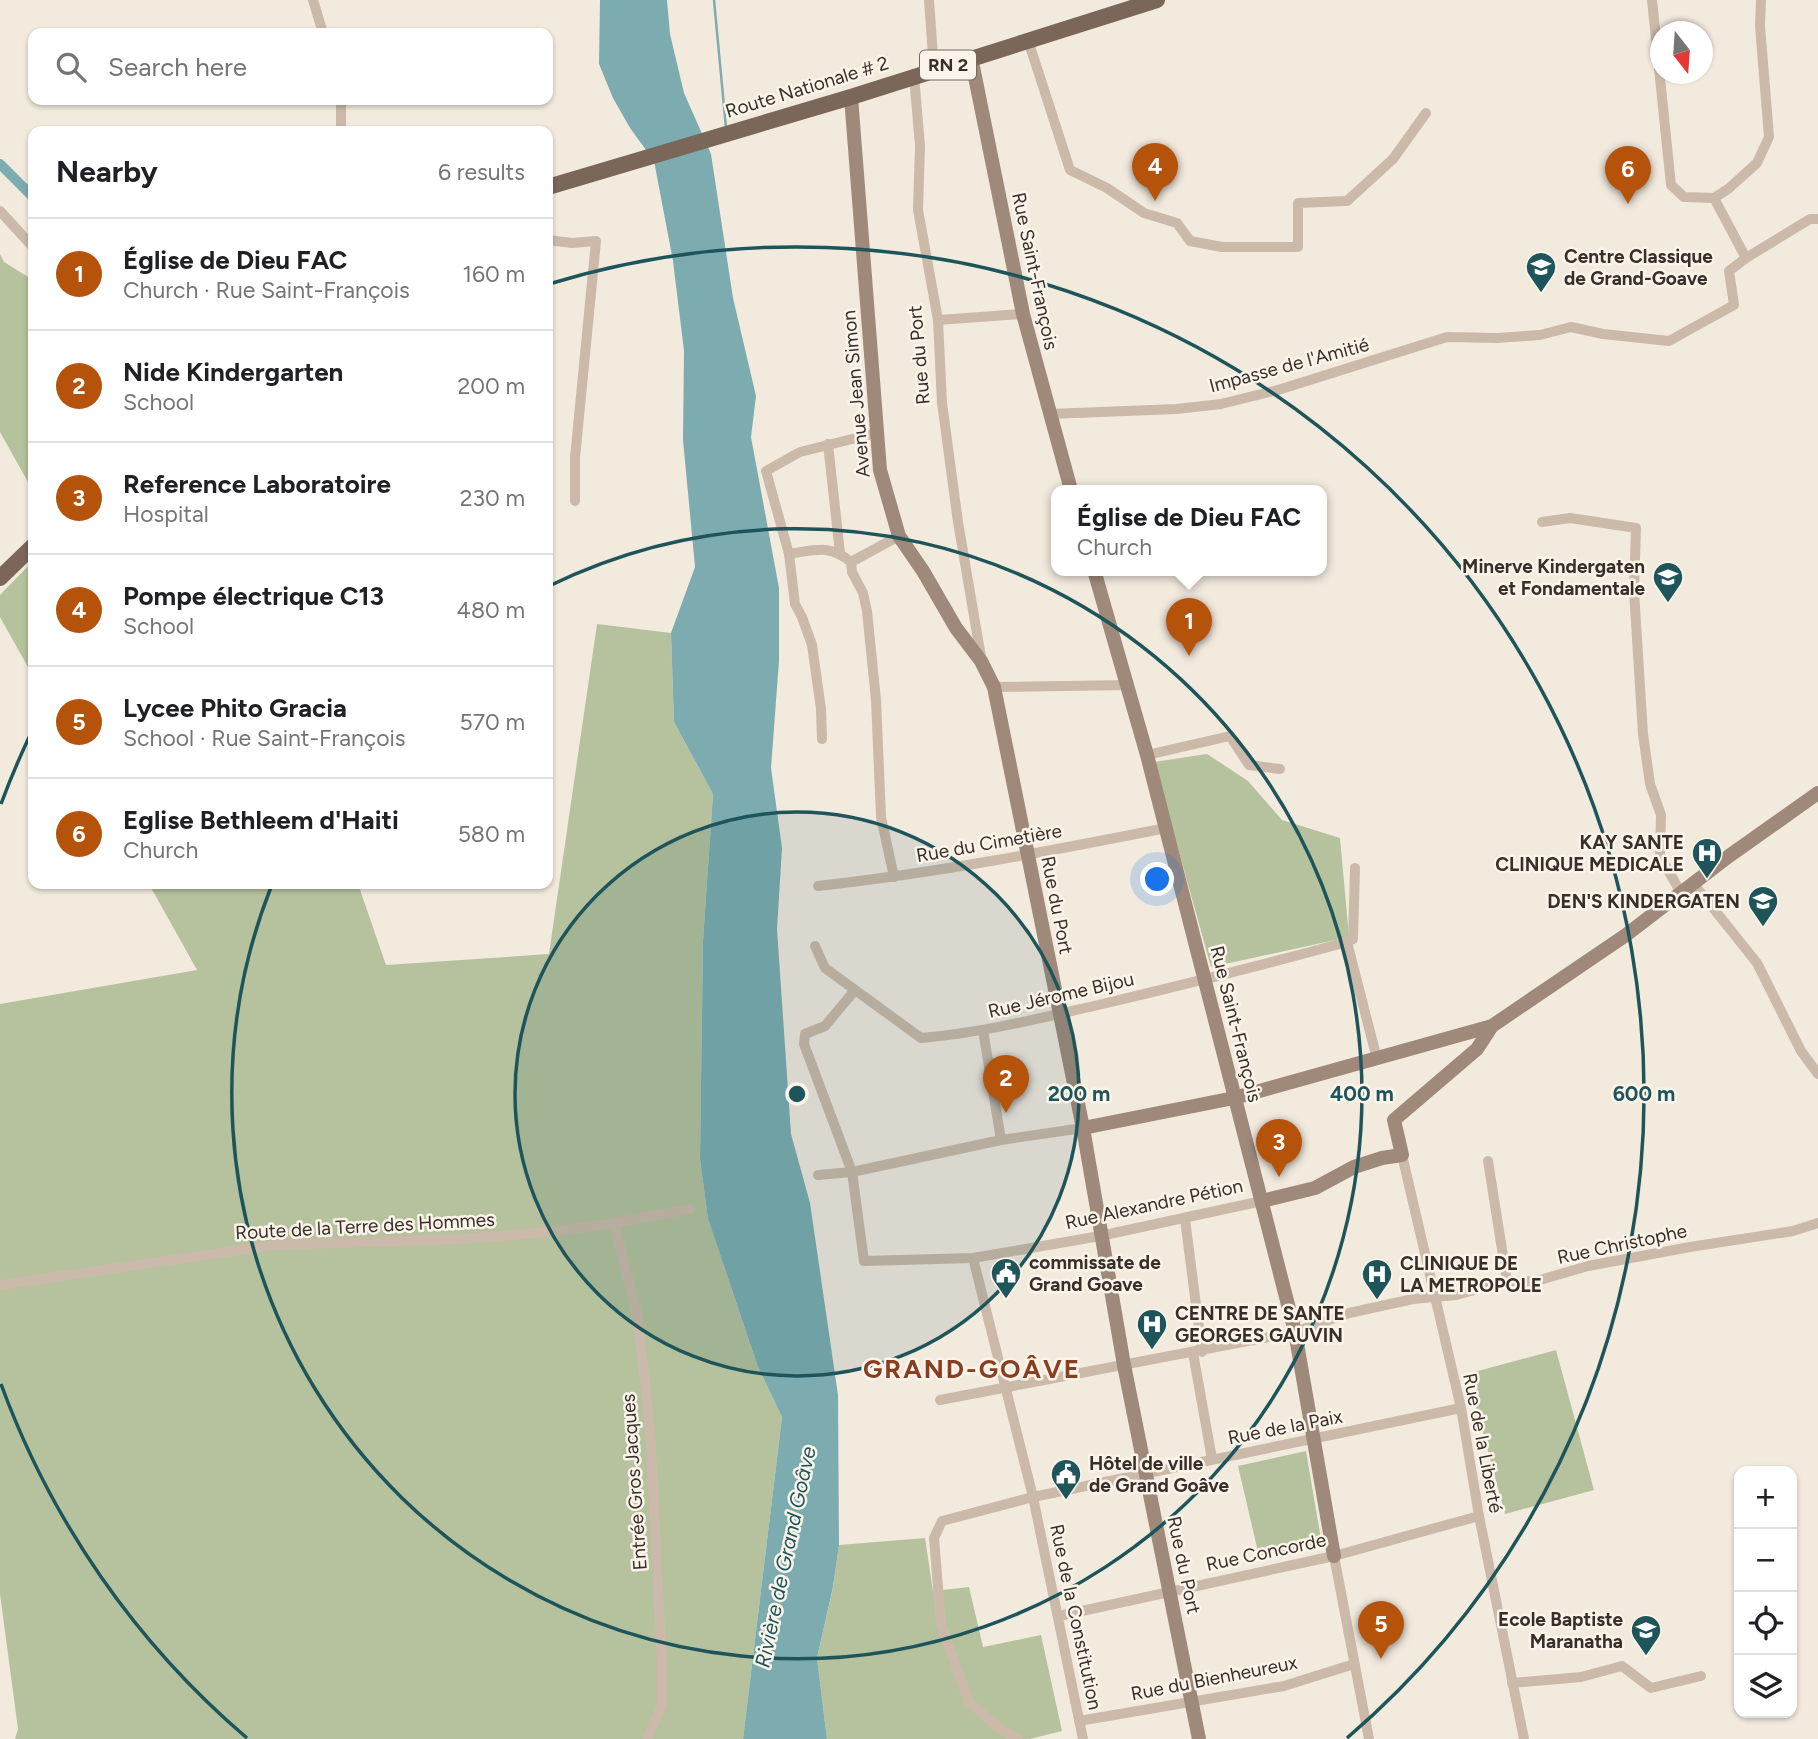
<!DOCTYPE html>
<html lang="en">
<head>
<meta charset="utf-8">
<style>
	:root { --surface:#fff; --page:#f6f6f6; --text:#202124; --muted:#757577; --line:#e0e0e0; --accent:#b45309 }
	body { margin:0; font-family:Figtree,sans-serif; background:var(--page); color:var(--text) }
	.controls { position:absolute; right:21px; bottom:21px; display:grid; overflow:hidden; border-radius:14px; box-shadow:0 2px 5px #0004 }
	.controls button { width:63px; height:63px; display:grid; place-items:center; padding:0; border:0; border-bottom:2px solid var(--line); background:var(--surface); color:var(--text); font:35px sans-serif }
	.compass { position:absolute; left:1650px; top:21px; width:63px; height:63px; border-radius:50%; background:var(--surface); box-shadow:0 2px 5px #0004; rotate:163deg }
	.you { position:absolute; left:1158px; top:880px; width:24px; height:24px; margin:-18px; border:5px solid #fff; border-radius:50%; background:#1a73e8; box-shadow:0 0 0 10px #1a73e833 }
	.badge { display:grid; place-items:center; width:46px; height:46px; border-radius:50%; background:var(--accent); color:#fff; font-size:23px; font-weight:700 }
	.pin { position:absolute; translate:-50% -58px; filter:drop-shadow(0 2px 4px #0008) }
	.pin::after { content:''; position:absolute; top:37px; width:24px; height:21px; background:inherit; clip-path:polygon(0 0,100% 0,50% 100%) }
	.popup { position:absolute; left:1051px; top:485px; width:276px; height:91px; box-sizing:border-box; display:grid; place-content:center; border-radius:14px; background:var(--surface); filter:drop-shadow(0 2px 5px #0005); font-size:23px; white-space:nowrap; color:var(--muted) }
	.popup b { font-size:26px; color:var(--text) }
	.popup::after { content:''; position:absolute; left:50%; top:100%; margin-left:-14px; border:14px solid transparent; border-top-color:var(--surface) }
	.list { margin:0; padding:0; list-style:none }
	h2 { display:flex; justify-content:space-between; align-items:center; height:91px; margin:0; padding:0 28px; font-size:30px }
	h2 small { font-size:23px; font-weight:400; color:var(--muted) }
	.list li { display:grid; grid-template-columns:46px 1fr auto; gap:21px; align-items:center; box-sizing:border-box; height:112px; padding:0 28px; border-top:2px solid var(--line) }
	.list b { display:block; font-size:26px; white-space:nowrap }
	.list p { margin:0; font-size:23px; white-space:nowrap; color:var(--muted) }
	.list em { font-size:23px; font-style:normal; color:var(--muted) }
	.icon { flex:none; width:38px; height:38px; fill:none; stroke:currentColor; stroke-width:2; stroke-linecap:round; stroke-linejoin:round }
	.map { position:relative; flex:none; width:1818px; height:1739px; overflow:hidden }
	.search { position:absolute; background:var(--surface); box-shadow:0 2px 5px #0004; left:28px; top:28px; width:525px; height:77px; display:flex; align-items:center; gap:18px; box-sizing:border-box; padding:0 24px; border-radius:14px; color:var(--muted); font-size:26px }
	.panel { position:absolute; background:var(--surface); box-shadow:0 2px 5px #0004; left:28px; top:126px; width:525px; height:763px; border-radius:14px }
	.map>svg:first-child { display:block }
	.green { fill:#b5c29d }
	.water { fill:#7cacb0 }
	.lines { fill:none; stroke-linecap:round; stroke-linejoin:round }
	.stream { stroke:#7cacb0; stroke-width:2.5 }
	.canal { stroke:#7cacb0; stroke-width:10 }
	.street { stroke:#cbbaa9; stroke-width:10 }
	.secondary { stroke:#9f897a; stroke-width:14 }
	.primary { stroke:#7b665a; stroke-width:16 }
	.ring { fill:none; stroke:#1e555b; stroke-width:3.5 }
	.labels { text-anchor:middle; dominant-baseline:central; stroke-width:5; stroke-linejoin:round; paint-order:stroke }
	.shield { fill:#faf4ea; stroke:#736a63; stroke-width:2 }
	.shield-label { font-size:18px; font-weight:bold; fill:#392f29 }
	.street-label { font-size:19px; fill:#392f29; stroke:#faf4ea }
	.poi-label { font-size:19px; font-weight:bold; fill:#392f29; stroke:#faf4ea; text-anchor:start }
	.water-label { font-size:21px; font-style:italic; fill:#1e555b; stroke:#faf4ea }
	.district-label { font-size:26px; font-weight:bold; letter-spacing:2px; fill:#893e21; stroke:#faf4ea }
	.centre { fill:#1e555b; stroke:#faf4ea; stroke-width:3.5 }
	.ring-label { font-size:21px; text-anchor:middle; font-weight:bold; fill:#1e555b; stroke:#faf4ea; stroke-width:5; stroke-linejoin:round; paint-order:stroke }
</style>
</head>
<body>
<div class="map">
<svg width="1818" height="1739" viewBox="0 0 1818 1739">
	<rect width="100%" height="100%" fill="#f3eade"/>
	<!-- green -->
	<g class="green">
		<path d="M0,254L4,262L33,280V491L0,432Z"/>
		<path d="M33,561V676L0,617V595Z"/>
		<path d="M597,624L671,633L674,722L713,794L703,941L700,1159L708,1219L758,1367L782,1417L743,1739H15L18,1729L0,1594V1004L197,970L149,884H358L386,965L549,954Z"/>
		<path d="M1207,754L1248,781L1282,820L1340,838L1349,937L1211,967L1154,762Z"/>
		<path d="M1556,1350L1594,1490L1505,1514L1467,1374Z"/>
		<path d="M1306,1451L1322,1545L1259,1556L1238,1466Z"/>
		<path d="M925,1538L933,1591L969,1587L983,1647L1041,1635L1062,1731L1030,1739H827L817,1658L833,1588L839,1545Z"/>
	</g>
	<!-- water -->
	<path class="water" d="M600,0H667L670,34L684,93L711,154L733,298L756,396L751,437L779,588V661L771,768L782,848L777,929L791,1134L810,1203L838,1395L839,1545L833,1587L817,1658L827,1739H743L782,1417L758,1367L708,1219L700,1159L703,941L713,794L674,722L671,633L695,567L683,440L684,351L673,261L654,161L630,128L613,98L599,64Z"/>
	<g class="lines">
		<!-- stream -->
		<path class="stream" d="M714,0L726,128"/>
		<!-- canal -->
		<path class="canal" d="M0,164L33,197"/>
		<!-- street -->
		<g class="street">
			<path d="M313,0L323,33"/>
			<path d="M929,0L934,70"/>
			<path d="M1652,0L1671,185L1684,197L1714,198L1746,258"/>
			<path d="M1028,40L1070,170L1107,188L1144,213L1177,223L1190,241L1222,247H1298V203L1347,201L1393,159L1426,113"/>
			<path d="M914,76L920,146L918,210L938,320L942,403L958,522L981,657"/>
			<path d="M341,131V100"/>
			<path d="M1714,198L1728,189L1757,163L1769,137L1760,26L1761,0"/>
			<path d="M0,211L33,247"/>
			<path d="M548,240L572,243L596,241L575,458V501"/>
			<path d="M938,320L1023,314"/>
			<path d="M1049,414L1177,409L1221,404L1278,390L1447,337L1497,338L1540,335L1571,327L1603,334L1669,341L1734,305L1729,271L1746,258L1810,219H1818"/>
			<path d="M828,444L840,553"/>
			<path d="M1542,522L1570,518L1636,528L1634,591L1643,734L1650,784L1661,815L1660,856L1681,893"/>
			<path d="M789,554C816,550 829,544 851,562L899,536"/>
			<path d="M851,562L852,572L863,593L867,611L876,700L881,817L894,877"/>
			<path d="M994,687L1128,685"/>
			<path d="M822,739L821,709L812,645L802,617L795,604L789,554L766,471L800,452L876,433"/>
			<path d="M1147,755L1230,736L1249,765L1280,769"/>
			<path d="M1355,868L1353,939L1347,942L1377,1059"/>
			<path d="M1693,883L1757,963L1801,1051L1818,1074"/>
			<path d="M818,886C935,873 1050,851 1166,828"/>
			<path d="M815,946L825,968L921,1038C980,1033 1037,1019 1094,1006C1179,986 1263,965 1347,942"/>
			<path d="M855,990L825,1026L805,1034L804,1044L852,1172L864,1261L973,1258L1100,1236L1262,1201"/>
			<path d="M983,1030L1001,1140"/>
			<path d="M1402,1155L1461,1408L1479,1516L1524,1739"/>
			<path d="M1488,1161L1507,1281"/>
			<path d="M818,1175L852,1172L1001,1140L1083,1128"/>
			<path d="M1185,1219L1202,1352"/>
			<path d="M614,1223L638,1318L650,1430L662,1663V1705L647,1739"/>
			<path d="M973,1258L1033,1497L1083,1739"/>
			<path d="M0,1285L275,1245L465,1239L558,1231L614,1223L690,1209"/>
			<path d="M1193,1353L1212,1459"/>
			<path d="M940,1400L1295,1332L1349,1313L1413,1299L1456,1295L1507,1281L1522,1282L1540,1280L1588,1266L1690,1247L1793,1231L1818,1223"/>
			<path d="M1334,1556L1369,1739"/>
			<path d="M1059,1616L1334,1556L1479,1516"/>
			<path d="M1512,1683L1581,1677L1622,1666L1651,1688L1701,1676"/>
			<path d="M1079,1721L1284,1686L1354,1664"/>
			<path d="M1018,1739L1000,1729L969,1702L941,1624L934,1538L942,1521L1033,1497L1461,1408"/>
		</g>
		<!-- secondary -->
		<g class="secondary">
			<path d="M971,57L1023,314L1071,490"/>
			<path d="M851,97L880,470L899,536L923,571L956,628L981,661L994,687L1083,1128L1124,1365L1199,1739"/>
			<path d="M1094,570L1147,755L1295,1332L1334,1556"/>
			<path d="M1083,1128L1234,1098L1492,1026L1626,935L1729,856L1818,793"/>
			<path d="M1262,1201L1315,1188L1354,1167L1382,1158L1402,1155L1394,1120L1477,1049L1492,1026"/>
		</g>
		<!-- primary -->
		<g class="primary">
			<path d="M548,187L851,97L1157,0"/>
			<path d="M0,578L33,546"/>
		</g>
	</g>
	<!-- distance rings -->
	<circle cx="797" cy="1094" r="282" fill="#1e555b" fill-opacity=".12"/>
	<g class="ring">
		<circle cx="797" cy="1094" r="282"/>
		<path d="M549 586A565 565 0 1 1 271 887"/>
		<path d="M247 1738A847 847 0 0 1 1 1384M1 804A847 847 0 0 1 33 729M549 284A847 847 0 0 1 1347 1738"/>
	</g>
	<!-- icons -->
	<defs>
		<g id="university-pin" transform="scale(1.575)"><path d="M0 17L-7.5 6A9.5 9.5 0 1 1 7.5 6Z" fill="#1e555b" stroke="#faf4ea"/><path d="M0-5L7-2L0 1L-7-2ZM-4 1L0 2.5L4 1V4Q0 6-4 4Z" fill="#fff"/></g>
		<g id="school-pin" transform="scale(1.575)"><path d="M0 17L-7.5 6A9.5 9.5 0 1 1 7.5 6Z" fill="#1e555b" stroke="#faf4ea"/><path d="M0-5L7-2L0 1L-7-2ZM-4 1L0 2.5L4 1V4Q0 6-4 4Z" fill="#fff"/></g>
		<g id="hospital-pin" transform="scale(1.575)"><path d="M0 17L-7.5 6A9.5 9.5 0 1 1 7.5 6Z" fill="#1e555b" stroke="#faf4ea"/><path d="M-5-5h3v3.5h4V-5h3V5h-3V1.5h-4V5h-3Z" fill="#fff"/></g>
		<g id="civic-pin" transform="scale(1.575)"><path d="M0 17L-7.5 6A9.5 9.5 0 1 1 7.5 6Z" fill="#1e555b" stroke="#faf4ea"/><path d="M-.6-6.5H3V-4.5H.6V-3L4-1V1h2V6H-6V1h2V-1L-.6-3ZM-1.2 2.5V6h2.4V2.5Z" fill="#fff"/></g>
	</defs>
	<g fill-rule="evenodd">
		<use href="#university-pin" x="1541" y="267"/>
		<use href="#school-pin" x="1668" y="577"/>
		<use href="#hospital-pin" x="1707" y="853"/>
		<use href="#school-pin" x="1763" y="901"/>
		<use href="#civic-pin" x="1006" y="1273"/>
		<use href="#hospital-pin" x="1377" y="1274"/>
		<use href="#hospital-pin" x="1152" y="1324"/>
		<use href="#civic-pin" x="1066" y="1474"/>
		<use href="#school-pin" x="1646" y="1630"/>
	</g>
	<g class="labels">
		<!-- shield labels -->
		<rect class="shield" x="920" y="50.5" width="56" height="29" rx="5"/>
		<g class="shield-label">
			<text x="948" y="65">RN 2</text>
		</g>
		<!-- street labels -->
		<g class="street-label">
			<text transform="translate(807 87) rotate(-17)">Route Nationale # 2</text>
			<text transform="translate(1035 271) rotate(78)">Rue Saint-François</text>
			<text transform="translate(919 355) rotate(-95)">Rue du Port</text>
			<text transform="translate(1289 365) rotate(-15)">Impasse de l'Amitié</text>
			<text transform="translate(856 394) rotate(-95)">Avenue Jean Simon</text>
			<text transform="translate(989 843) rotate(-10)">Rue du Cimetière</text>
			<text transform="translate(1057 905) rotate(79)">Rue du Port</text>
			<text transform="translate(1061 995) rotate(-13)">Rue Jérome Bijou</text>
			<text transform="translate(1236 1024) rotate(76)">Rue Saint-François</text>
			<text transform="translate(1154 1204) rotate(-12)">Rue Alexandre Pétion</text>
			<text transform="translate(365 1226) rotate(-3)">Route de la Terre des Hommes</text>
			<text transform="translate(1622 1244) rotate(-12)">Rue Christophe</text>
			<text transform="translate(1285 1427) rotate(-11)">Rue de la Paix</text>
			<text transform="translate(1483 1443) rotate(79)">Rue de la Liberté</text>
			<text transform="translate(634 1482) rotate(-94)">Entrée Gros Jacques</text>
			<text transform="translate(1266 1552) rotate(-12)">Rue Concorde</text>
			<text transform="translate(1184 1565) rotate(78)">Rue du Port</text>
			<text transform="translate(1076 1617) rotate(78)">Rue de la Constitution</text>
			<text transform="translate(1214 1678) rotate(-11)">Rue du Bienheureux</text>
		</g>
		<!-- poi labels -->
		<g class="poi-label">
			<text x="1564" y="256">Centre Classique<tspan x="1564" dy="22">de Grand-Goave</tspan></text>
			<text x="1645" y="566" text-anchor="end">Minerve Kindergaten<tspan x="1645" dy="22">et Fondamentale</tspan></text>
			<text x="1684" y="842" text-anchor="end">KAY SANTE<tspan x="1684" dy="22">CLINIQUE MEDICALE</tspan></text>
			<text x="1740" y="901" text-anchor="end">DEN'S KINDERGATEN</text>
			<text x="1029" y="1262">commissate de<tspan x="1029" dy="22">Grand Goave</tspan></text>
			<text x="1400" y="1263">CLINIQUE DE<tspan x="1400" dy="22">LA METROPOLE</tspan></text>
			<text x="1175" y="1313">CENTRE DE SANTE<tspan x="1175" dy="22">GEORGES GAUVIN</tspan></text>
			<text x="1089" y="1463">Hôtel de ville<tspan x="1089" dy="22">de Grand Goâve</tspan></text>
			<text x="1623" y="1619" text-anchor="end">Ecole Baptiste<tspan x="1623" dy="22">Maranatha</tspan></text>
		</g>
		<!-- water labels -->
		<g class="water-label">
			<text transform="translate(785 1557) rotate(-78)">Rivière de Grand Goâve</text>
		</g>
		<!-- district labels -->
		<g class="district-label">
			<text x="972" y="1369">GRAND-GOÂVE</text>
		</g>
	</g>
	<circle cx="797" cy="1094" r="10" class="centre"/>
	<g class="ring-label">
		<text x="1079" y="1101">200 m</text>
		<text x="1362" y="1101">400 m</text>
		<text x="1644" y="1101">600 m</text>
	</g>
</svg>
<div class="controls">
<button>+</button>
<button>−</button>
<button><svg class="icon" aria-label="locate" viewBox="0 0 24 24"><circle cx="12" cy="12" r="6"/><path d="M12 2v4M12 18v4M2 12h4M18 12h4"/></svg></button>
<button><svg class="icon" aria-label="layers" viewBox="0 0 24 24"><path d="M12 4l9 5-9 5-9-5zM3 14l9 5 9-5"/></svg></button>
</div>
<svg class="compass" viewBox="-18 -18 36 36"><path d="M0-13l5 13h-10z" fill="#e53935"/><path d="M0 13l5-13h-10z" fill="#757577"/></svg>
<div class="you"></div>
<div class="pin badge" style="left:1189px;top:656px">1</div>
<div class="popup"><b>Église de Dieu FAC</b>Church</div>
<div class="pin badge" style="left:1006px;top:1113px">2</div>
<div class="pin badge" style="left:1279px;top:1177px">3</div>
<div class="pin badge" style="left:1155px;top:201px">4</div>
<div class="pin badge" style="left:1381px;top:1659px">5</div>
<div class="pin badge" style="left:1628px;top:204px">6</div>
<div class="search"><svg class="icon" aria-label="search" viewBox="0 0 24 24"><circle cx="10" cy="10" r="6"/><path d="M15 15l6 6"/></svg>Search here</div>
<section class="panel">
<h2>Nearby<small>6 results</small></h2>
<ul class="list">
<li><span class="badge">1</span><div><b>Église de Dieu FAC</b><p>Church · Rue Saint-François</p></div><em>160 m</em></li>
<li><span class="badge">2</span><div><b>Nide Kindergarten</b><p>School</p></div><em>200 m</em></li>
<li><span class="badge">3</span><div><b>Reference Laboratoire</b><p>Hospital</p></div><em>230 m</em></li>
<li><span class="badge">4</span><div><b>Pompe électrique C13</b><p>School</p></div><em>480 m</em></li>
<li><span class="badge">5</span><div><b>Lycee Phito Gracia</b><p>School · Rue Saint-François</p></div><em>570 m</em></li>
<li><span class="badge">6</span><div><b>Eglise Bethleem d'Haiti</b><p>Church</p></div><em>580 m</em></li>
</ul>
</section>
</div>
</body>
</html>
